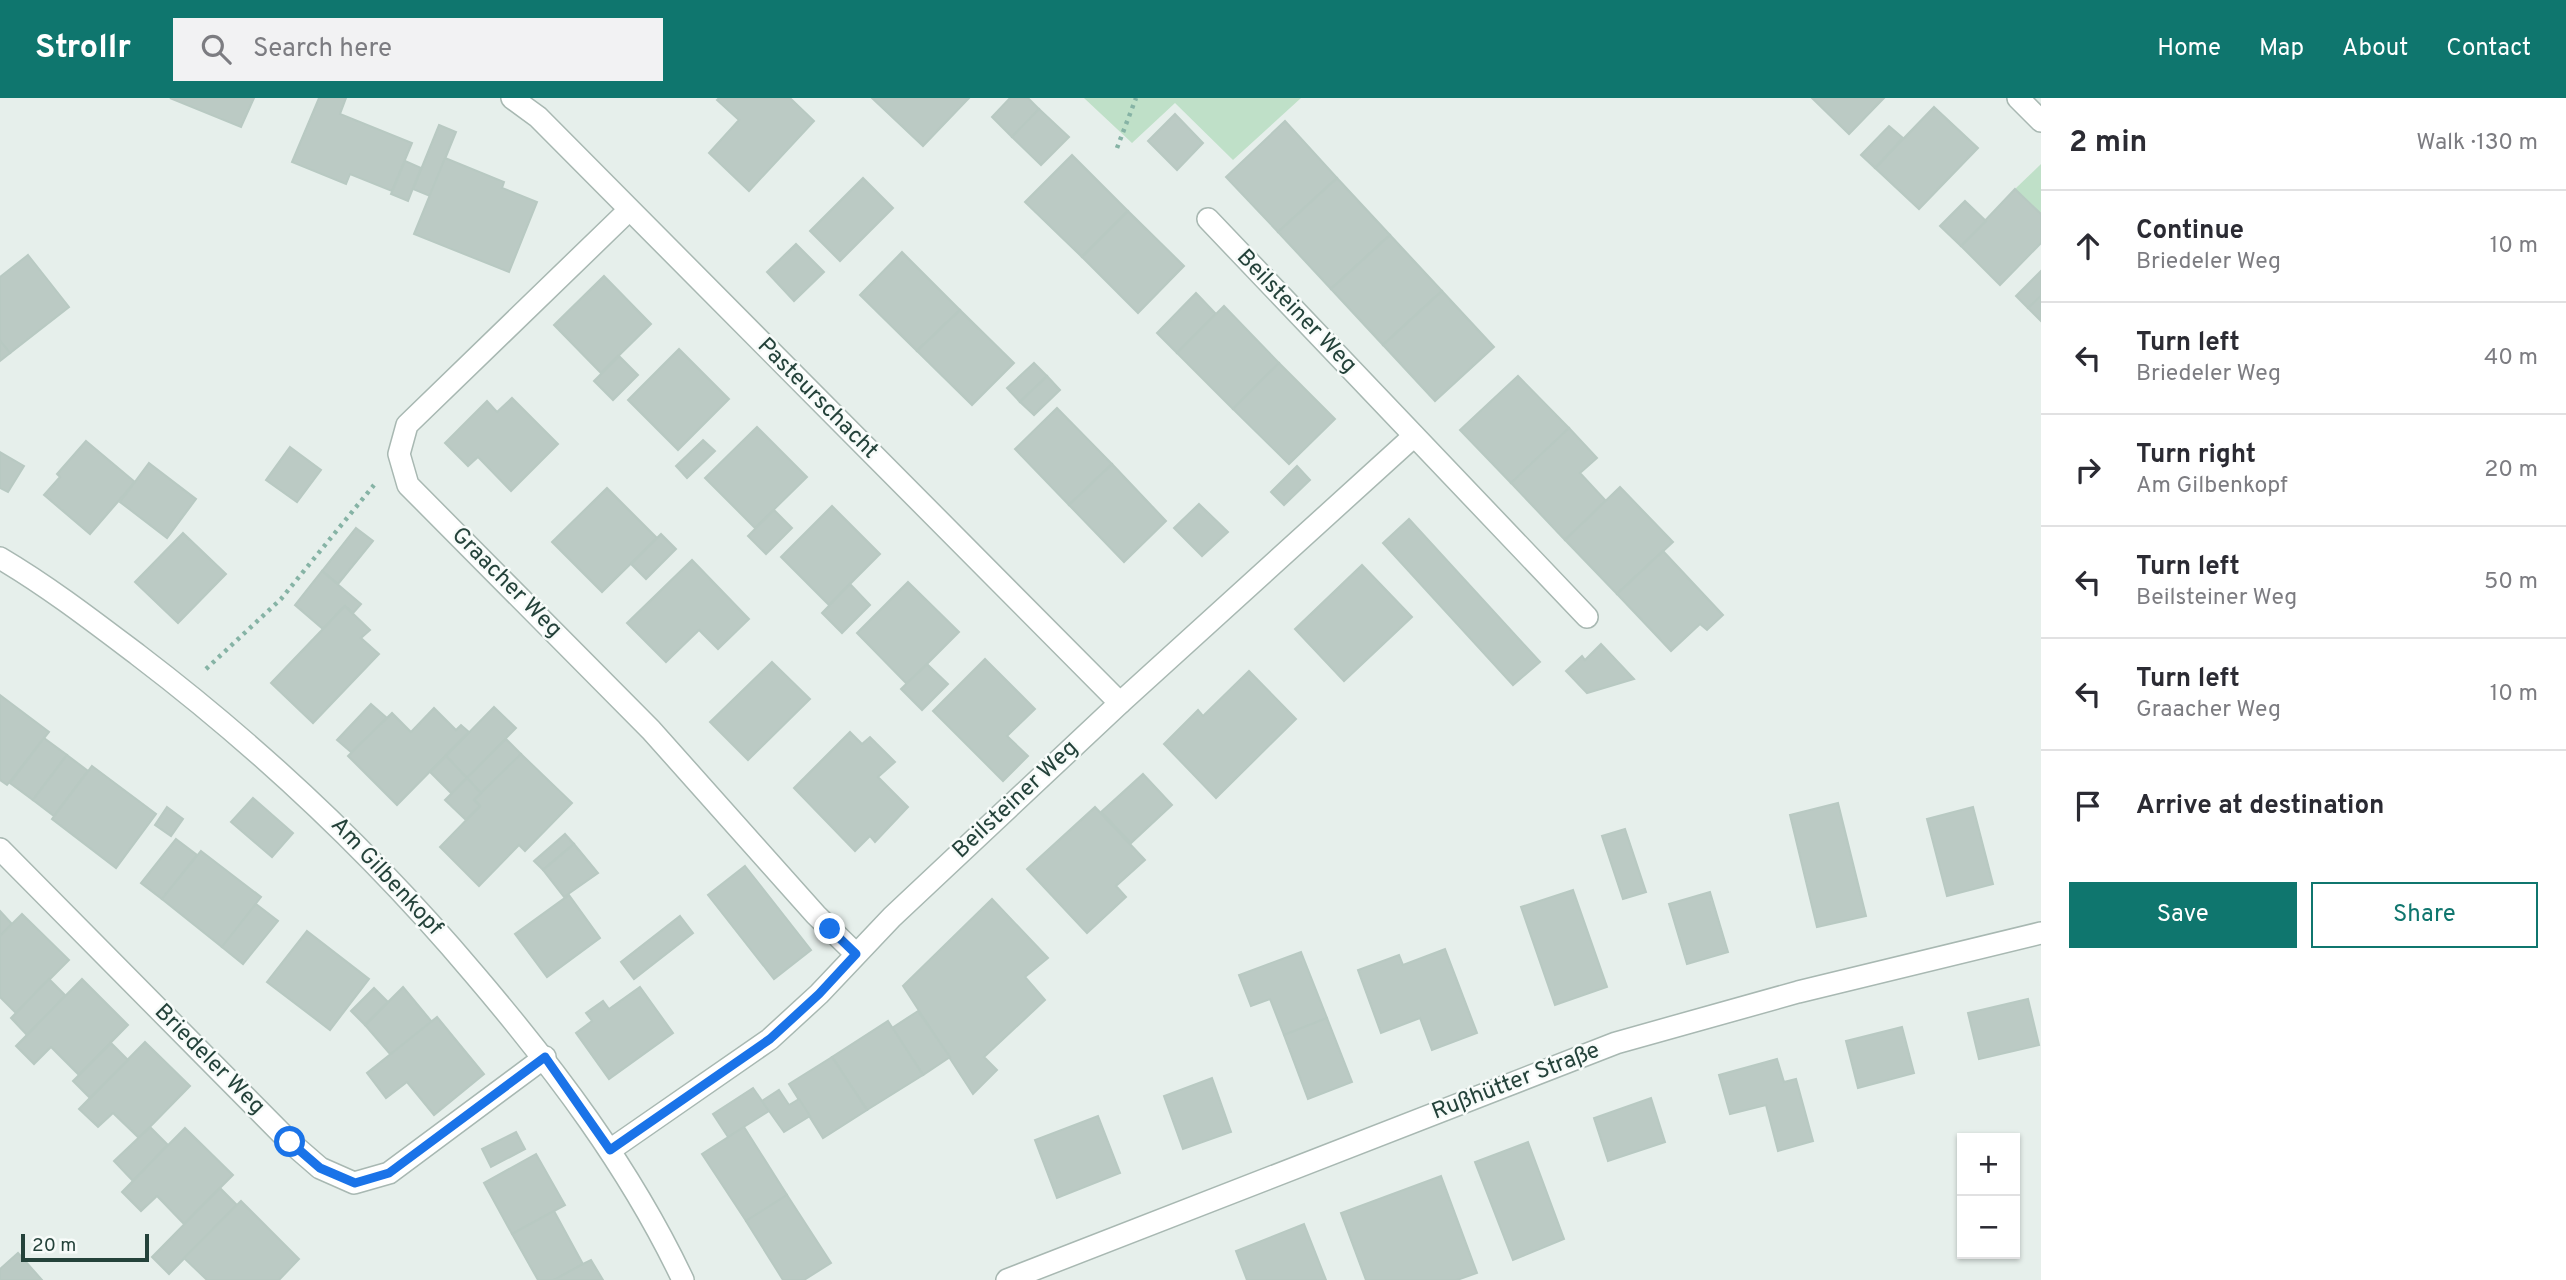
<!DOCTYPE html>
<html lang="en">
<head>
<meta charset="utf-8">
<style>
	:root { --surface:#fff; --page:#f2f2f3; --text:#2b2b33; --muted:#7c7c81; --line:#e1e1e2; --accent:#0f766e }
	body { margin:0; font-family:Overpass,sans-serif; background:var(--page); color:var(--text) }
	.controls { position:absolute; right:21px; bottom:21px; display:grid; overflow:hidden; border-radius:0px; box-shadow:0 2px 5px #0004 }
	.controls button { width:63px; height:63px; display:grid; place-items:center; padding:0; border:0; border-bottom:2px solid var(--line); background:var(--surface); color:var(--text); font:35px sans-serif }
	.scale { position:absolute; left:21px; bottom:18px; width:128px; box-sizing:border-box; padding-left:7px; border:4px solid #24423a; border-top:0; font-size:19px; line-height:24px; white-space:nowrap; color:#24423a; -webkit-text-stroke:5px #f7fbf9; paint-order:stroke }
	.stop { position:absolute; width:21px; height:21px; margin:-16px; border:5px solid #1a73e8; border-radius:50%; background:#fff }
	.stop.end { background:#1a73e8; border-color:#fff; box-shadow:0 2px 7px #0008 }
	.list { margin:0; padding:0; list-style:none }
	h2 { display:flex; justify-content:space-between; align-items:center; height:91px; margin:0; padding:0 28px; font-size:30px }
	h2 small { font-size:23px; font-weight:400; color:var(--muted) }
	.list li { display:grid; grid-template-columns:46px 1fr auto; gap:21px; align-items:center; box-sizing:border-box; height:112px; padding:0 28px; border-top:2px solid var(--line) }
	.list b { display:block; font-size:26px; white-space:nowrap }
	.list p { margin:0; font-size:23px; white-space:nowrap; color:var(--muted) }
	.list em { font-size:23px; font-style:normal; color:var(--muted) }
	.actions { display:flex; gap:14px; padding:21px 28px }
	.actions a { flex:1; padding:16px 0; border:2px solid var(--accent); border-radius:0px; text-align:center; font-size:24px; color:var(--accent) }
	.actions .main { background:var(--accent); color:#fff }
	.icon { flex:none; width:38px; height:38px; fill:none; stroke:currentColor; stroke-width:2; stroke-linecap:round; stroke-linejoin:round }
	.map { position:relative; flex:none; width:2041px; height:1182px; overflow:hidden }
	header { display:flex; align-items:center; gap:42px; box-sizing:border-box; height:98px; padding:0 35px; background:var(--accent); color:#fff }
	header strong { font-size:33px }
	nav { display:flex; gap:38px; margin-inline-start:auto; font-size:24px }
	.search { width:490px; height:63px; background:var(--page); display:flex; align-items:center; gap:18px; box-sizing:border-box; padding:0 24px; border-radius:0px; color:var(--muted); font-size:26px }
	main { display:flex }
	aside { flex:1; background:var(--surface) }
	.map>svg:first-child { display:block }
	.green { fill:#bfe0c8 }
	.building { fill:#bbcac4; stroke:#b8c9c2; stroke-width:2 }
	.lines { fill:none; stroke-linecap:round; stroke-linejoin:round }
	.street-casing { stroke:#a8b8b2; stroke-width:24 }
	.path { stroke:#86b3a5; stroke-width:4.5; stroke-dasharray:3.5 5; stroke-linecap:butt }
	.street { stroke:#fff; stroke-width:21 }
	.route { stroke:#1a73e8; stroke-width:9 }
	.labels { text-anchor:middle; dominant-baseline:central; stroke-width:5; stroke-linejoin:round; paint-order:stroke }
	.street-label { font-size:23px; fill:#24423a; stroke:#f7fbf9 }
</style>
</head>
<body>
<header>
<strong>Strollr</strong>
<div class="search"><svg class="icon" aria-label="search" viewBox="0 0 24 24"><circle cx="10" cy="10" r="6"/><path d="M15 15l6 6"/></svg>Search here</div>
<nav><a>Home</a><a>Map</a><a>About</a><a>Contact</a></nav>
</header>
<main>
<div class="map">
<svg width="2041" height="1182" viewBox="0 0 2041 1182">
	<rect width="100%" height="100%" fill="#e6efeb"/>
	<!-- green -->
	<g class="green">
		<path d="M1084,0H1301L1233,62L1175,5L1132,45Z"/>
		<path d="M2041,66V116L2015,91Z"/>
	</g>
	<!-- building -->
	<g class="building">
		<path d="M170,0H254L241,29Z"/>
		<path d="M319,0H346L340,16L412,45L392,93L350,76L346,86L292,64Z"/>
		<path d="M719,0H790L814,23L749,93L709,55L739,22L717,2Z"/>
		<path d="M872,0H969L923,48Z"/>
		<path d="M1010,0H1028L1039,11L1012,39L992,19Z"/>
		<path d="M1812,0H1884L1849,36Z"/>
		<path d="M1934,9L1978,50L1919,111L1875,70Z"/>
		<path d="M1039,11L1069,39L1041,67L1012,39Z"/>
		<path d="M1175,16L1203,45L1177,72L1148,43Z"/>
		<path d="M1285,23L1337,80L1278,134L1226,79Z"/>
		<path d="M439,27L456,34L430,98L413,91Z"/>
		<path d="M1889,28L1903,40L1875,70L1861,57Z"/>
		<path d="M1072,57L1128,113L1082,159L1025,104Z"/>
		<path d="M445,60L504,84L502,90L537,104L509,174L414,136Z"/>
		<path d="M405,63L421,70L408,103L391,96Z"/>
		<path d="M863,80L893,110L840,163L810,133Z"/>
		<path d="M1337,80L1390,137L1331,191L1278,134Z"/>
		<path d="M2015,91L2041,116V145L2000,187L1961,148Z"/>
		<path d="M1965,103L1986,123L1961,148L1940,128Z"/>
		<path d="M1128,113L1184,168L1138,215L1082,159Z"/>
		<path d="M1390,137L1442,193L1383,247L1331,191Z"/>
		<path d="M796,146L824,174L794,203L767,174Z"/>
		<path d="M902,154L960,212L917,253L860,197Z"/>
		<path d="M28,157L69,209L10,255L0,243V179Z"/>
		<path d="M2041,173V198L2028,210L2016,198Z"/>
		<path d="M604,178L651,226L601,275L554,227Z"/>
		<path d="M1442,193L1494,249L1435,303L1383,247Z"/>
		<path d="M1196,195L1216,216L1177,255L1157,235Z"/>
		<path d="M2041,198V223L2028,210Z"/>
		<path d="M1224,208L1279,265L1233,311L1177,255Z"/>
		<path d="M960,212L1014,265L972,307L917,253Z"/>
		<path d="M0,243L10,255L0,263Z"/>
		<path d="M679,251L729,301L678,352L628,302Z"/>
		<path d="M619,258L638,277L613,302L594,283Z"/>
		<path d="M1034,265L1047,278L1020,304L1007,290Z"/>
		<path d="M1279,265L1335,321L1289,366L1233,311Z"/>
		<path d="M1047,278L1060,292L1034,317L1020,304Z"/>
		<path d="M1518,278L1569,330L1511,385L1460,332Z"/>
		<path d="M512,300L558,346L511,393L478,359L468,368L445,345L487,303L497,314Z"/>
		<path d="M1057,310L1112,366L1069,407L1015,351Z"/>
		<path d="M757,329L807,379L755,430L705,380Z"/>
		<path d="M1569,330L1597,360L1580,375L1606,403L1565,442L1511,385Z"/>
		<path d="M703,342L715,353L687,380L676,368Z"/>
		<path d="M86,343L135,384L90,436L44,397L60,379L57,376Z"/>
		<path d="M290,349L321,372L297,404L266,382Z"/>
		<path d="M0,354L24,368L8,394L0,390Z"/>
		<path d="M149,365L196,401L167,440L120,404Z"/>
		<path d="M1112,366L1166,423L1124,464L1069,407Z"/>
		<path d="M1297,368L1310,382L1284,407L1271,394Z"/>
		<path d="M1620,389L1673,444L1617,496L1565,442Z"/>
		<path d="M607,390L657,440L602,494L552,444Z"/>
		<path d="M1199,406L1228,434L1202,458L1174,430Z"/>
		<path d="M832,408L880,456L829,507L781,459Z"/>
		<path d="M774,412L792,430L766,456L748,438Z"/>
		<path d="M1409,421L1540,564L1513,587L1383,445Z"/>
		<path d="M356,430L373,443L338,486L322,473Z"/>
		<path d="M183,435L226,476L178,525L135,484Z"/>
		<path d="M661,436L676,451L646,481L631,466Z"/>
		<path d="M1663,453L1723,517L1707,532L1700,526L1671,553L1617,496Z"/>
		<path d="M692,462L749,521L718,551L699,532L666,564L627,525Z"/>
		<path d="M1362,467L1412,519L1344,583L1295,531Z"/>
		<path d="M322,473L361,506L353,515L345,508L323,531L295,507Z"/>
		<path d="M908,484L959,534L907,586L857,535Z"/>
		<path d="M850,486L870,507L842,535L822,515Z"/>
		<path d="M345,508L370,532L361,540L379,556L313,625L271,585Z"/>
		<path d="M1601,546L1634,581L1587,595L1566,573L1582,558L1585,562Z"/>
		<path d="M985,561L1035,611L1007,638L1028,658L1003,683L933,613Z"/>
		<path d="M772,564L810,601L748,662L710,624Z"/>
		<path d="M927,566L948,586L922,612L901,591Z"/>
		<path d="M1249,573L1296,621L1216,700L1164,646L1198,612L1203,618Z"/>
		<path d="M0,597L49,634L7,687L0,682Z"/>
		<path d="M371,606L387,620L352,655L337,642Z"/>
		<path d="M494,609L516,630L467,680L446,658Z"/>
		<path d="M434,610L456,632L461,627L469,634L397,707L348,658L392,615L411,634Z"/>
		<path d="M850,634L862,646L870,639L895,664L878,679L908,709L875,744L870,738L855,753L794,690Z"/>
		<path d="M44,640L67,657L33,702L10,685Z"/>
		<path d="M506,641L521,656L481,695L467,680Z"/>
		<path d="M521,656L572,705L525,753L519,747L479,788L440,749L480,708L474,702Z"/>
		<path d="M67,657L88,673L54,718L33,702Z"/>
		<path d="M446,658L467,680L452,696L430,674Z"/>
		<path d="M92,668L156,716L116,770L52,721Z"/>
		<path d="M1143,676L1172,707L1131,745L1101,714Z"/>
		<path d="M467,680L481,695L474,702L480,708L466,722L445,702Z"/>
		<path d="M253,700L293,735L272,759L231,724Z"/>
		<path d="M1838,705L1866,818L1817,829L1790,717Z"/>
		<path d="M167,709L183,721L171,738L155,727Z"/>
		<path d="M1095,709L1145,762L1116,788L1126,799L1087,835L1027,771Z"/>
		<path d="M1973,709L1993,786L1947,798L1927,721Z"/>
		<path d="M1625,731L1646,794L1623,801L1602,738Z"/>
		<path d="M565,736L574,746L543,772L534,763Z"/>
		<path d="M176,741L197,757L162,801L141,785Z"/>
		<path d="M574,746L598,775L564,799L543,772Z"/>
		<path d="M201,753L261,799L222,849L162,801Z"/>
		<path d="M745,768L811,852L774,881L708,797Z"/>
		<path d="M1573,792L1607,889L1555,907L1521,809Z"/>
		<path d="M1710,794L1728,854L1687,866L1669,806Z"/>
		<path d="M569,797L600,840L547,879L515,836Z"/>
		<path d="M992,801L1048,860L1025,879L1045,902L984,959L997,972L973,996L903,888Z"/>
		<path d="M256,806L278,823L243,866L222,849Z"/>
		<path d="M0,813L12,826L0,838Z"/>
		<path d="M22,816L69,862L16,915L0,899V838Z"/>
		<path d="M680,818L693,835L634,881L621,864Z"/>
		<path d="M307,833L369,881L330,932L267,884Z"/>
		<path d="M1445,851L1477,935L1432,952L1420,920L1381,935L1358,872L1399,857L1403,867Z"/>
		<path d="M1301,854L1327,920L1284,937L1270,901L1251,908L1239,877Z"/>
		<path d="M49,881L66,898L27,937L11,920Z"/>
		<path d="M82,881L128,927L79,977L51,949L34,966L16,948Z"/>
		<path d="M403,889L432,924L391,957L365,927Z"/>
		<path d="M640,889L673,935L609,981L576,935L592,923L586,915L603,903L609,911Z"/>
		<path d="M374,890L388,904L365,927L351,913Z"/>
		<path d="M2028,901L2039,947L1979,961L1968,915Z"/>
		<path d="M918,913L950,959L923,977L892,930Z"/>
		<path d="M437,919L484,976L434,1017L407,984L386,1000L367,975Z"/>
		<path d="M1327,920L1352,984L1308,1001L1284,937Z"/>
		<path d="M888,923L923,977L867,1012L832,959Z"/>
		<path d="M1902,929L1914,975L1858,990L1846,943Z"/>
		<path d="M145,944L190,988L139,1040L113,1015L98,1029L79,1011Z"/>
		<path d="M111,945L128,962L90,1000L73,983Z"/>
		<path d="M832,959L867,1012L823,1040L789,986Z"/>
		<path d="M1777,961L1784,984L1796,981L1813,1043L1778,1053L1766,1007L1730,1016L1719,977Z"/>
		<path d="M1212,980L1231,1034L1183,1051L1164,998Z"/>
		<path d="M753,990L769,1013L728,1039L713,1016Z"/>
		<path d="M779,992L789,1007L799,1001L810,1018L784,1034L762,1003Z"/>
		<path d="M1651,1000L1665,1044L1608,1063L1594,1020Z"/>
		<path d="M1098,1018L1120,1075L1057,1100L1035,1042Z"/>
		<path d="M150,1029L168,1047L133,1083L114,1063Z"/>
		<path d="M744,1029L787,1097L746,1123L702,1056Z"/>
		<path d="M185,1030L233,1077L184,1126L157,1098L141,1113L122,1094Z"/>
		<path d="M516,1034L525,1051L491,1069L482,1051Z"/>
		<path d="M1528,1044L1564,1141L1513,1162L1475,1064Z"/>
		<path d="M536,1056L565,1107L512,1136L484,1085Z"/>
		<path d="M1441,1078L1477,1175L1457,1182H1366L1341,1115Z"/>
		<path d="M220,1090L237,1107L169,1176L152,1159Z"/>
		<path d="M787,1097L831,1165L804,1182H783L746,1123Z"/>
		<path d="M241,1103L299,1161L279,1182H207L184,1160Z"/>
		<path d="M554,1113L583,1166L554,1182H538L512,1136Z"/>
		<path d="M1304,1126L1326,1182H1247L1236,1153Z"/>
		<path d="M18,1155L42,1182H0V1171Z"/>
		<path d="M591,1162L603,1182H554L583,1166Z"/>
	</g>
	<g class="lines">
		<!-- street casing -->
		<g class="street-casing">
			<g id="street">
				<path d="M512,0L538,19L1120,605"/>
				<path d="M2018,0L2041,23"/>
				<path d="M629,112L407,327L399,356L408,387L651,632L816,817L856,856"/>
				<path d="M1208,121L1587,519"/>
				<path d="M0,460C49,489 93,523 138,557C264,653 373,756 475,877C555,971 630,1070 683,1182"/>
				<path d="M0,751L290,1044L320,1070L354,1085L389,1075L545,959"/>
				<path d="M610,1052L770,941L819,896L892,819L1120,605L1414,338"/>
				<path d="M1007,1182L1616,945L1798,894L2041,835"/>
			</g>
		</g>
		<!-- path -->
		<g class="path">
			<path d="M1117,50L1136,0"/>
			<path d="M206,571L281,501L374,387"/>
		</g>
		<!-- street -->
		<use href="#street" class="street"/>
	</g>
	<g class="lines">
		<!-- route -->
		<path class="route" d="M290,1044L320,1070L355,1085L389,1075L545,959L610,1052L770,941L819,896L856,856L830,831"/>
	</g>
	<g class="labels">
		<!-- street labels -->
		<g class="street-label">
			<text transform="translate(1296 214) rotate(46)">Beilsteiner Weg</text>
			<text transform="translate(817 301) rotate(45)">Pasteurschacht</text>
			<text transform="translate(506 485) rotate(45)">Graacher Weg</text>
			<text transform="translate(1016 702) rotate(-43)">Beilsteiner Weg</text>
			<text transform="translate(386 779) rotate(47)">Am Gilbenkopf</text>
			<text transform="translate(209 962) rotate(45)">Briedeler Weg</text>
			<text transform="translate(1516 984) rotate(-21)">Rußhütter Straße</text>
		</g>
	</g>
</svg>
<div class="controls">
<button>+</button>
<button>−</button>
</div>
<div class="scale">20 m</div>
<div class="stop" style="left:290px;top:1044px"></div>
<div class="stop end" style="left:830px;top:831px"></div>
</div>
<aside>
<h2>2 min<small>Walk · 130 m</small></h2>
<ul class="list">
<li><svg class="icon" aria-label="ahead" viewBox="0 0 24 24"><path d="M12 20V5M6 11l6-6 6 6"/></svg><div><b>Continue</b><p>Briedeler Weg</p></div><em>10 m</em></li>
<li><svg class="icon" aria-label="left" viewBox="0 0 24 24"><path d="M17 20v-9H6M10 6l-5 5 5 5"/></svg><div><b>Turn left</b><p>Briedeler Weg</p></div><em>40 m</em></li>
<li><svg class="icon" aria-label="right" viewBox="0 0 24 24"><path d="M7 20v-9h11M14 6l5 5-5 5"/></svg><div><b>Turn right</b><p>Am Gilbenkopf</p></div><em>20 m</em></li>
<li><svg class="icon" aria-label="left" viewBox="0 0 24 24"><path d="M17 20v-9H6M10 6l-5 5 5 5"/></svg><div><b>Turn left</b><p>Beilsteiner Weg</p></div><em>50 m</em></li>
<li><svg class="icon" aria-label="left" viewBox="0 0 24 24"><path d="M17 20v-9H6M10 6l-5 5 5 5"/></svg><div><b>Turn left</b><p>Graacher Weg</p></div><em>10 m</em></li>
<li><svg class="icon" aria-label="arrive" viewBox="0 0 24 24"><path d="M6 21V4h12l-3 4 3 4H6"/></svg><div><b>Arrive at destination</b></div></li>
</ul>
<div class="actions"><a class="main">Save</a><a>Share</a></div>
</aside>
</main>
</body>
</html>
